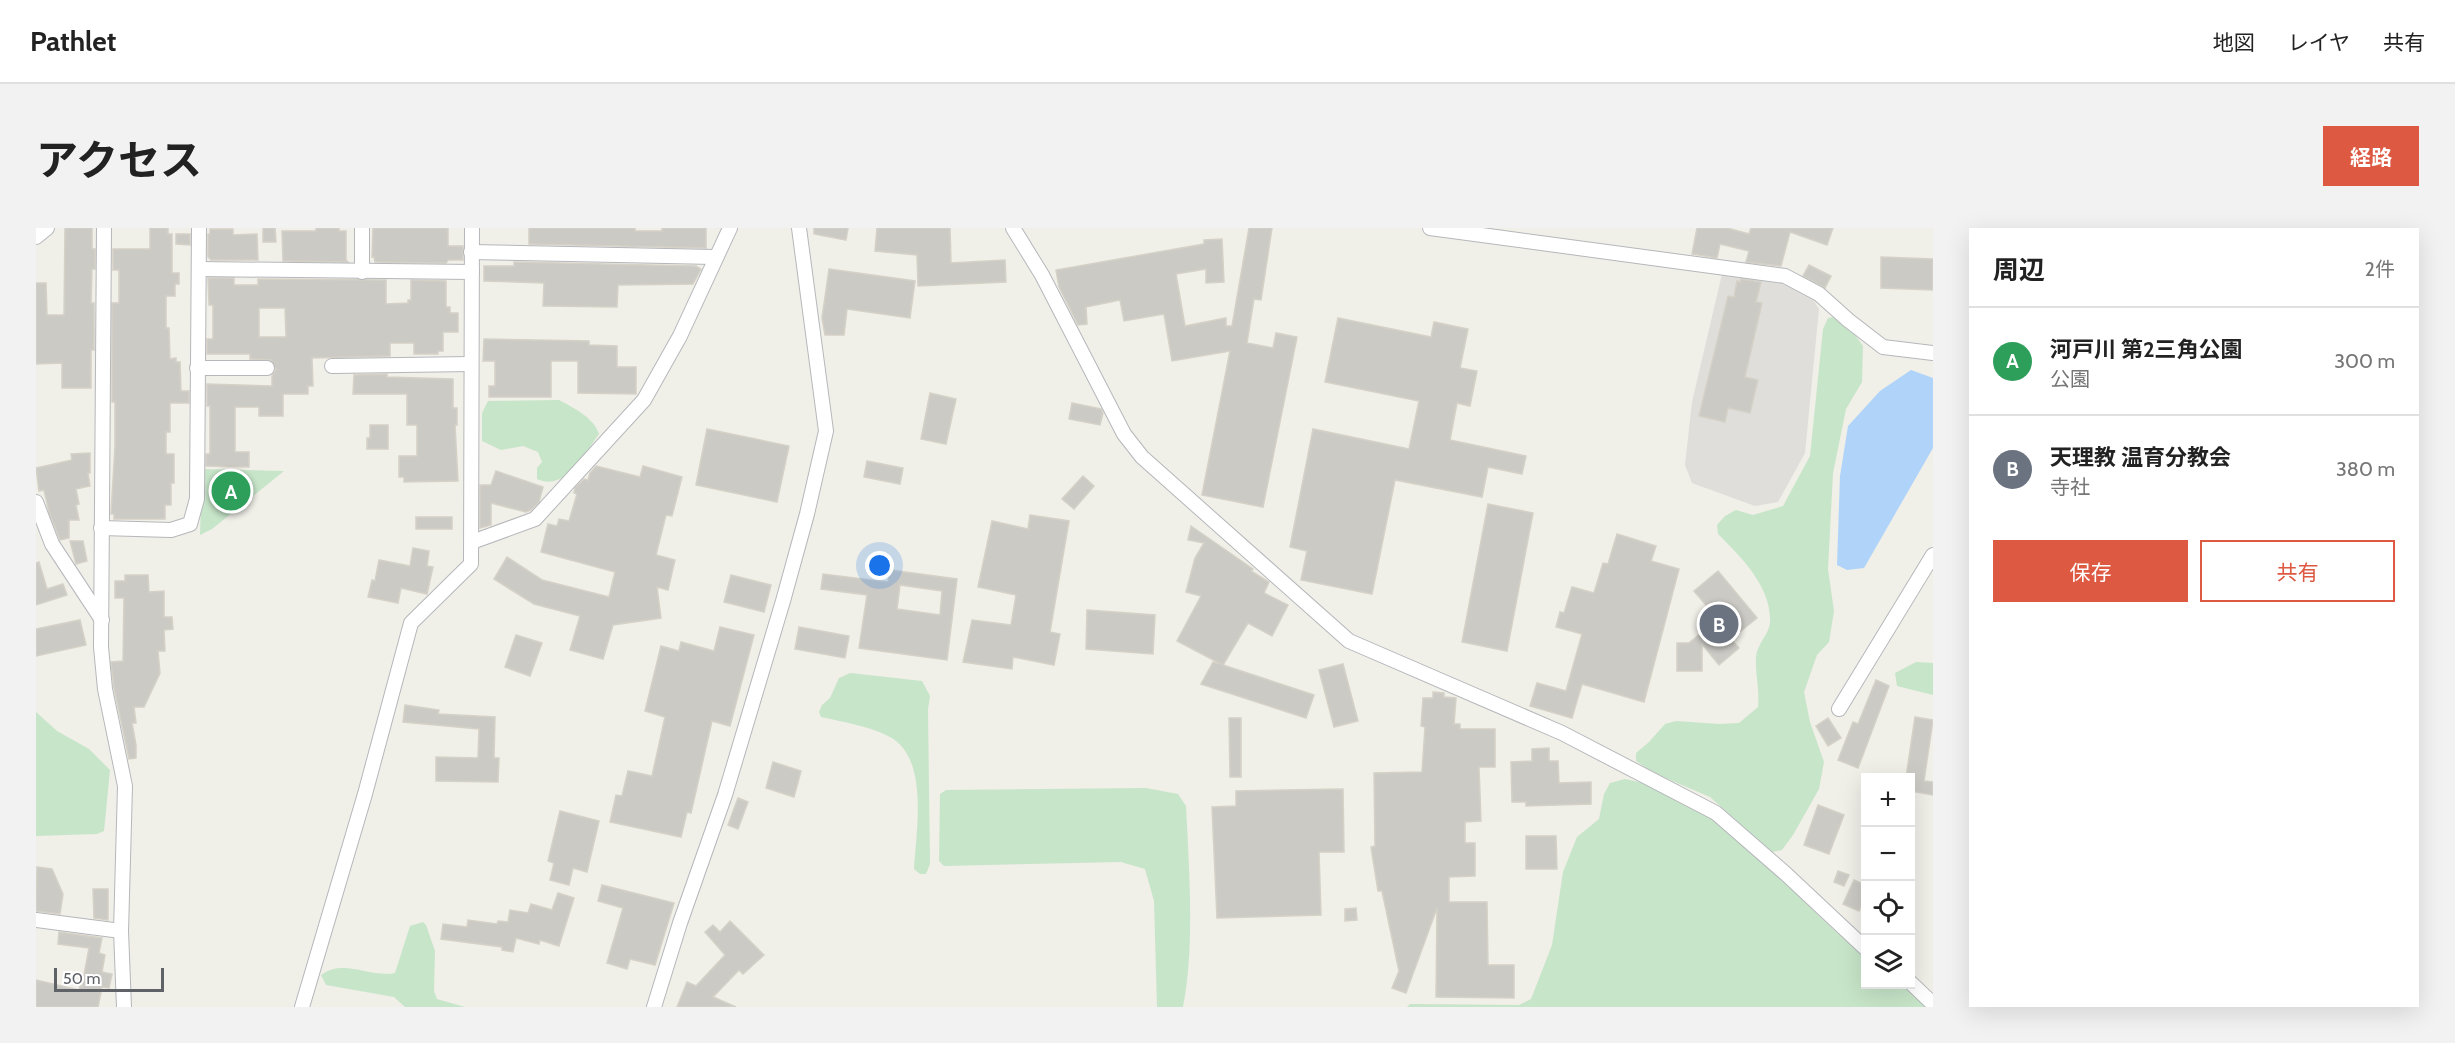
<!DOCTYPE html>
<html lang="ja">
<head>
<meta charset="utf-8">
<style>
	:root { --surface:#fff; --page:#f2f2f2; --text:#222; --muted:#767676; --line:#e0e0e0; --accent:#dd5942 }
	body { margin:0; font-family:Cabin,"Noto Sans JP",sans-serif; background:var(--page); color:var(--text) }
	.controls { position:absolute; right:18px; bottom:18px; display:grid; overflow:hidden; border-radius:0px; box-shadow:0 6px 24px #0002 }
	.controls button { width:54px; height:54px; display:grid; place-items:center; padding:0; border:0; border-bottom:2px solid var(--line); background:var(--surface); color:var(--text); font:30px sans-serif }
	.scale { position:absolute; left:18px; bottom:15px; width:110px; box-sizing:border-box; padding-left:6px; border:3px solid #5f6267; border-top:0; font-size:16px; line-height:21px; white-space:nowrap; color:#5f6267; -webkit-text-stroke:4px #fff; paint-order:stroke }
	.you { position:absolute; left:844px; top:338px; width:21px; height:21px; margin:-15px; border:4px solid #fff; border-radius:50%; background:#1a73e8; box-shadow:0 0 0 9px #1a73e833 }
	.badge { display:grid; place-items:center; width:39px; height:39px; border-radius:50%; background:var(--accent); color:#fff; font-size:20px; font-weight:700 }
	.pin { position:absolute; translate:-50% -50%; border:3px solid #fff; box-shadow:0 2px 6px #0006 }
	.list { margin:0; padding:0; list-style:none }
	h2 { display:flex; justify-content:space-between; align-items:center; height:78px; margin:0; padding:0 24px; font-size:26px }
	h2 small { font-size:20px; font-weight:400; color:var(--muted) }
	.list li { display:grid; grid-template-columns:39px 1fr auto; gap:18px; align-items:center; box-sizing:border-box; height:108px; padding:0 24px; border-top:2px solid var(--line) }
	.list b { display:block; font-size:22px; white-space:nowrap }
	.list p { margin:0; font-size:20px; white-space:nowrap; color:var(--muted) }
	.list em { font-size:20px; font-style:normal; color:var(--muted) }
	.actions { display:flex; gap:12px; padding:18px 24px }
	.actions a { flex:1; padding:14px 0; border:2px solid var(--accent); border-radius:0px; text-align:center; font-size:21px; color:var(--accent) }
	.actions .main { background:var(--accent); color:#fff }
	.icon { flex:none; width:33px; height:33px; fill:none; stroke:currentColor; stroke-width:2; stroke-linecap:round; stroke-linejoin:round }
	.map { position:relative; flex:none; width:1897px; height:779px; overflow:hidden; border-radius:0px }
	header { display:flex; align-items:center; gap:36px; box-sizing:border-box; height:84px; padding:0 30px; background:var(--surface); border-bottom:2px solid var(--line) }
	header strong { font-size:28px }
	nav { display:flex; gap:33px; margin-inline-start:auto; font-size:21px }
	.intro { display:flex; align-items:center; justify-content:space-between; box-sizing:border-box; height:144px; padding:0 36px }
	h1 { margin:0; font-size:42px }
	.button { padding:15px 27px; border-radius:0px; background:var(--accent); color:#fff; font-size:21px; font-weight:700 }
	main { display:flex; gap:36px; padding:0 36px }
	aside { flex:1; background:var(--surface); border-radius:0px; box-shadow:0 6px 24px #0002 }
	.map>svg:first-child { display:block }
	.industrial { fill:#dfdeda }
	.green { fill:#c7e5c9 }
	.water { fill:#b0d4f9 }
	.building { fill:#cccac5; stroke:#d5d1c7; stroke-width:1.5; fill-rule:evenodd }
	.lines { fill:none; stroke-linecap:round; stroke-linejoin:round }
	.minor-casing { stroke:#b5b7bb; stroke-width:16 }
	.minor { stroke:#fff; stroke-width:14 }
</style>
</head>
<body>
<header>
<strong>Pathlet</strong>
<nav><a>地図</a><a>レイヤ</a><a>共有</a></nav>
</header>
<div class="intro"><h1>アクセス</h1><a class="button">経路</a></div>
<main>
<div class="map">
<svg width="1897" height="779" viewBox="0 0 1897 779">
	<rect width="100%" height="100%" fill="#f0efe8"/>
	<!-- industrial -->
	<path class="industrial" d="M1686,46L1751,57L1775,68L1783,81L1769,225L1742,274L1719,278L1656,255L1649,237L1656,174Z"/>
	<!-- green -->
	<g class="green">
		<path d="M1798,89L1813,99L1827,118L1826,154L1810,181L1797,245L1792,341L1798,383L1793,414L1781,427L1768,464L1774,494L1788,534L1783,561L1757,607L1746,622L1736,624L1674,569L1618,545L1600,533V525L1613,514L1629,496L1640,493L1683,496L1703,495L1722,479C1724,462 1719,446 1720,429C1721,416 1733,406 1734,395C1736,359 1705,329 1682,306L1681,297L1689,288L1700,282L1717,287L1747,278L1774,228L1787,101L1792,90Z"/>
		<path d="M523,172C538,180 558,190 563,206C548,226 530,264 501,251V240L506,234L502,224L487,218L465,222L446,213V185L452,173Z"/>
		<path d="M166,241L248,243L176,301L164,307Z"/>
		<path d="M1880,434L1897,435V467L1861,458L1859,445Z"/>
		<path d="M814,445L886,453L894,468L892,481L894,636L890,646H884L878,641C880,603 894,528 852,508C833,498 807,494 785,489L783,484L786,477L794,470L803,450Z"/>
		<path d="M0,484L21,503L53,521L74,542L68,603L61,606L0,608Z"/>
		<path d="M1589,551C1691,569 1752,670 1829,728L1830,756L1867,757L1891,779H1371L1374,776L1483,777L1495,771L1516,717L1527,644L1541,609L1563,591L1568,566L1574,555Z"/>
		<path d="M1110,560L1142,566L1150,578C1153,640 1159,719 1147,779H1121L1118,673L1109,641L1085,634L908,638L903,633L904,566L910,562Z"/>
		<path d="M387,694L390,697L399,723L398,763L401,771L429,779H369L358,769L290,757L285,747C308,730 333,750 359,745L374,698Z"/>
	</g>
	<!-- water -->
	<path class="water" d="M1875,142L1897,150V220L1828,340L1811,342L1801,337L1804,248L1812,198L1844,163Z"/>
	<!-- building -->
	<g class="building">
		<path d="M29,0H56V21H59V41H56L55,75H58V122H55V160H26V135L0,136V55H10L11,87H28Z"/>
		<path d="M114,0H132V6H136V45H143V56H139V68H130V100H133L134,131L140,130V134H144L145,163H153V175H134V204H130V226H138V255H135V277H129V291H78V286H75L79,218V174H76V75H83V42H77V21H114Z"/>
		<path d="M227,0H239L240,14H227Z"/>
		<path d="M280,0H303V3H310V32L312,34L247,33L246,3H280Z"/>
		<path d="M337,0H412V18H427V32H412L410,35L339,34L338,29H336Z"/>
		<path d="M493,0H599V3H626V0H670V20L493,16Z"/>
		<path d="M778,0H812L810,12L778,6Z"/>
		<path d="M841,0H914L915,35L969,32L970,54L882,58L881,27L839,23Z"/>
		<path d="M1213,0H1236L1225,72L1218,71L1211,115L1237,120L1240,105L1261,109L1227,279L1166,267L1194,123L1136,133L1128,86L1088,93L1084,72L1050,79L1051,96L1042,97L1023,59L1020,42L1168,16V12L1186,11L1188,54L1170,55V41L1140,46L1149,98L1190,90V98H1196Z"/>
		<path d="M1661,0H1691L1713,6L1715,0H1797L1791,17L1754,4L1745,38L1710,34L1713,23L1684,16L1681,30L1656,26Z"/>
		<path d="M174,1H197V7L221,6L222,32H175L172,29V6H174Z"/>
		<path d="M140,6H154V17L140,16Z"/>
		<path d="M1845,29L1897,31V62L1845,60Z"/>
		<path d="M478,34L660,38L665,41L657,56L582,57L581,79L507,78L508,55L448,53V38H478Z"/>
		<path d="M1773,37L1795,48L1789,60L1767,48Z"/>
		<path d="M793,41L879,53L874,90L811,81L808,107H789L786,90Z"/>
		<path d="M172,50H198V57H222V51L350,52V76L372,75V72H375V52L410,53V79H414V85H422V104H407V123H402V126H378V115H354V128L276,130L277,158H272V166H247V188H223V179H199V224H213V239L170,238V226H174V178H171V156L236,158V148L240,141L235,132L214,131V126H171V111H177V77H173ZM223,80H249L250,109H223Z"/>
		<path d="M1705,51L1725,54L1720,74L1726,75L1709,149L1722,152L1714,185L1692,180L1689,194L1663,188L1692,68L1698,69L1701,53L1704,54Z"/>
		<path d="M1302,90L1395,109L1398,94L1432,101L1424,140L1441,143L1434,178L1421,175L1414,212L1490,228L1486,246L1452,239L1446,269L1359,252L1336,366L1265,352L1271,323L1254,319L1277,201L1373,221L1383,173L1289,154Z"/>
		<path d="M448,111L553,113V117L581,118V139H600V166L542,165V133H515V169H453V158H459V133H447Z"/>
		<path d="M351,146V149L417,151V180H421V197H419L422,253L368,254V249H363V228H381V197H371V166H317L318,147Z"/>
		<path d="M894,165L920,171L910,216L885,211Z"/>
		<path d="M1036,175L1065,181L1067,185L1064,197L1033,191Z"/>
		<path d="M334,197H352V221H331V210H334Z"/>
		<path d="M671,201L753,218L741,274L660,257Z"/>
		<path d="M54,225V245H52L54,258L40,261L43,276L40,277L43,292H33V310L24,312L13,284L8,262L3,263L0,240L36,232L35,226Z"/>
		<path d="M831,233L867,240L864,256L828,249Z"/>
		<path d="M560,238L604,249L607,238L646,249L636,288L630,287L620,327L639,332L632,362L621,359L625,390L577,397L567,431L534,422L544,388L498,376L458,351L471,329L506,352L573,369L579,344L505,324L512,296L521,298L523,291L533,293L541,266L538,265L539,260L548,251L552,252L554,245Z"/>
		<path d="M460,243L507,259L503,274L495,282L490,284L455,275V297L444,300V257H455Z"/>
		<path d="M1047,248L1058,258L1038,281L1026,271Z"/>
		<path d="M1452,276L1497,285L1471,423L1426,414Z"/>
		<path d="M994,287L1033,293L1014,404L1024,406L1018,437L977,429L976,441L927,434L936,392L975,397L980,367L942,359L956,293L992,301Z"/>
		<rect x="380" y="289" width="36" height="12"/>
		<path d="M1155,298L1217,341L1215,343L1233,354L1228,365L1252,377L1236,408L1212,395L1187,437L1278,467L1270,490L1165,456L1177,434L1185,436L1141,413L1165,368L1150,364L1159,330L1168,315L1152,312Z"/>
		<path d="M1581,306L1620,318L1615,333L1643,341L1608,474L1546,456L1536,490L1494,478L1501,455L1530,463L1546,406L1520,399L1524,384L1528,385L1536,359L1558,365L1567,335L1572,336Z"/>
		<path d="M34,313H47L51,333L40,336Z"/>
		<path d="M377,320L393,323L391,338L397,339L391,366L365,360L362,375L332,369L336,352L339,353L343,332L374,338Z"/>
		<path d="M3,334L11,361L27,356L31,367L0,377V335Z"/>
		<path d="M854,342L921,351L911,432L823,420L831,367L785,361L787,346L852,354ZM864,357L906,363L904,387L861,381Z"/>
		<path d="M1682,343L1721,390L1695,411L1703,420L1683,437L1666,416V443H1641V415H1653L1682,391L1658,363Z"/>
		<path d="M89,347H112L113,364L128,363V389H136L137,401L128,402L129,423H122L124,445L108,479H98L100,495H96L100,517V530L93,531L78,460L75,434L87,433L88,370H79V353H89Z"/>
		<path d="M695,347L735,357L728,384L688,374Z"/>
		<path d="M1051,382L1119,387L1117,426L1050,421Z"/>
		<path d="M44,392L50,417L0,428V401Z"/>
		<path d="M684,399L718,407L694,498L676,493L655,585L651,584L645,609L574,594L580,567L586,568L592,543L616,548L629,489L609,483L625,418L643,423L645,414L678,423Z"/>
		<path d="M763,399L813,408L809,430L759,421Z"/>
		<path d="M480,407L506,415L494,448L469,439Z"/>
		<path d="M1307,436L1322,493L1298,499L1283,442Z"/>
		<path d="M1840,452L1853,458L1822,540L1802,532L1817,494L1822,496Z"/>
		<path d="M1397,464L1408,465V469L1420,470L1418,496H1424V501H1459V539H1443L1445,593L1429,594V615H1439V648L1413,649V674H1451L1452,737H1478V770L1400,769L1401,680L1370,765L1356,760L1363,743L1346,663H1342L1335,619L1339,618L1338,545L1386,544L1389,499L1385,498L1387,470H1397Z"/>
		<path d="M369,477L403,482L402,486L459,489L458,530H463L462,554L400,553V529L442,530L443,501L367,494Z"/>
		<path d="M1879,489L1897,492L1888,553L1897,554V567L1875,563V549H1870Z"/>
		<path d="M1193,490H1205V549H1194Z"/>
		<path d="M1792,490L1805,510L1792,518L1780,498Z"/>
		<path d="M1513,520V533H1522L1523,555L1555,554V576L1490,578V574H1476L1475,534L1496,533V521Z"/>
		<path d="M737,534L765,543L758,569L730,560Z"/>
		<path d="M1307,561L1308,624H1283L1285,687L1181,690L1176,579L1200,578V563Z"/>
		<path d="M702,570L712,574L702,601L692,597Z"/>
		<path d="M1782,577L1808,587L1793,626L1768,617Z"/>
		<path d="M524,583L563,593L551,644L537,640L533,657L514,652L518,635L512,633Z"/>
		<path d="M1490,608H1520L1521,641H1490Z"/>
		<path d="M1,639L16,641L27,666L24,686L0,683Z"/>
		<path d="M1802,643L1813,647L1808,658L1798,654Z"/>
		<path d="M1818,652L1830,657V668L1823,683L1807,676Z"/>
		<path d="M566,657L638,675L619,737L594,731L591,741L571,735L587,680L562,673Z"/>
		<path d="M57,661H72V692L58,690Z"/>
		<path d="M522,665L538,670L523,718L504,712L503,716L480,710L477,724L466,722V719L405,711L407,696L431,699L432,692L461,696L462,693L472,694L474,682L492,685L495,676L516,682Z"/>
		<path d="M1320,680L1321,692L1309,693V681Z"/>
		<path d="M694,693L728,727L707,746L703,742L677,769L700,779H641L651,754L660,758L689,727L669,704L677,697L684,704Z"/>
		<path d="M23,704L66,710L63,725L69,727L66,744L76,746L73,760L66,759L62,779H0V752L43,762L44,758H46L53,720L22,716Z"/>
	</g>
	<g class="lines">
		<!-- minor casing -->
		<g class="minor-casing">
			<g id="minor">
				<path d="M68,0L65,419L69,461L89,558L85,703L88,779"/>
				<path d="M977,0L1006,47L1088,206L1106,229L1313,413L1526,505L1680,585L1750,646L1830,721"/>
				<path d="M1394,0L1749,48L1783,66L1812,92L1847,119L1897,125"/>
				<path d="M0,9L11,0"/>
				<path d="M435,24L679,29"/>
				<path d="M163,41L436,44"/>
				<path d="M326,44V0"/>
				<path d="M296,138L435,136"/>
				<path d="M161,140H231"/>
				<path d="M0,274L16,316L66,392"/>
				<path d="M65,300L135,302L154,296L161,271L163,0"/>
				<path d="M436,314L499,291L608,172L644,108L694,0"/>
				<path d="M1803,481L1897,327"/>
				<path d="M0,692L85,703"/>
				<path d="M1874,754L1897,776"/>
				<path d="M266,779L329,566L375,395L435,336L436,0"/>
				<path d="M618,779L644,695L689,567L747,373L771,286L790,203L763,0"/>
			</g>
		</g>
		<!-- minor -->
		<use href="#minor" class="minor"/>
	</g>
</svg>
<div class="controls">
<button>+</button>
<button>−</button>
<button><svg class="icon" aria-label="locate" viewBox="0 0 24 24"><circle cx="12" cy="12" r="6"/><path d="M12 2v4M12 18v4M2 12h4M18 12h4"/></svg></button>
<button><svg class="icon" aria-label="layers" viewBox="0 0 24 24"><path d="M12 4l9 5-9 5-9-5zM3 14l9 5 9-5"/></svg></button>
</div>
<div class="scale">50 m</div>
<div class="you"></div>
<div class="pin badge" style="left:195px;top:263px;background:#2e9e5b">A</div>
<div class="pin badge" style="left:1683px;top:396px;background:#6b7280">B</div>
</div>
<aside>
<h2>周辺<small>2件</small></h2>
<ul class="list">
<li><span class="badge" style="background:#2e9e5b">A</span><div><b>河戸川 第2三角公園</b><p>公園</p></div><em>300 m</em></li>
<li><span class="badge" style="background:#6b7280">B</span><div><b>天理教 温育分教会</b><p>寺社</p></div><em>380 m</em></li>
</ul>
<div class="actions"><a class="main">保存</a><a>共有</a></div>
</aside>
</main>
</body>
</html>
